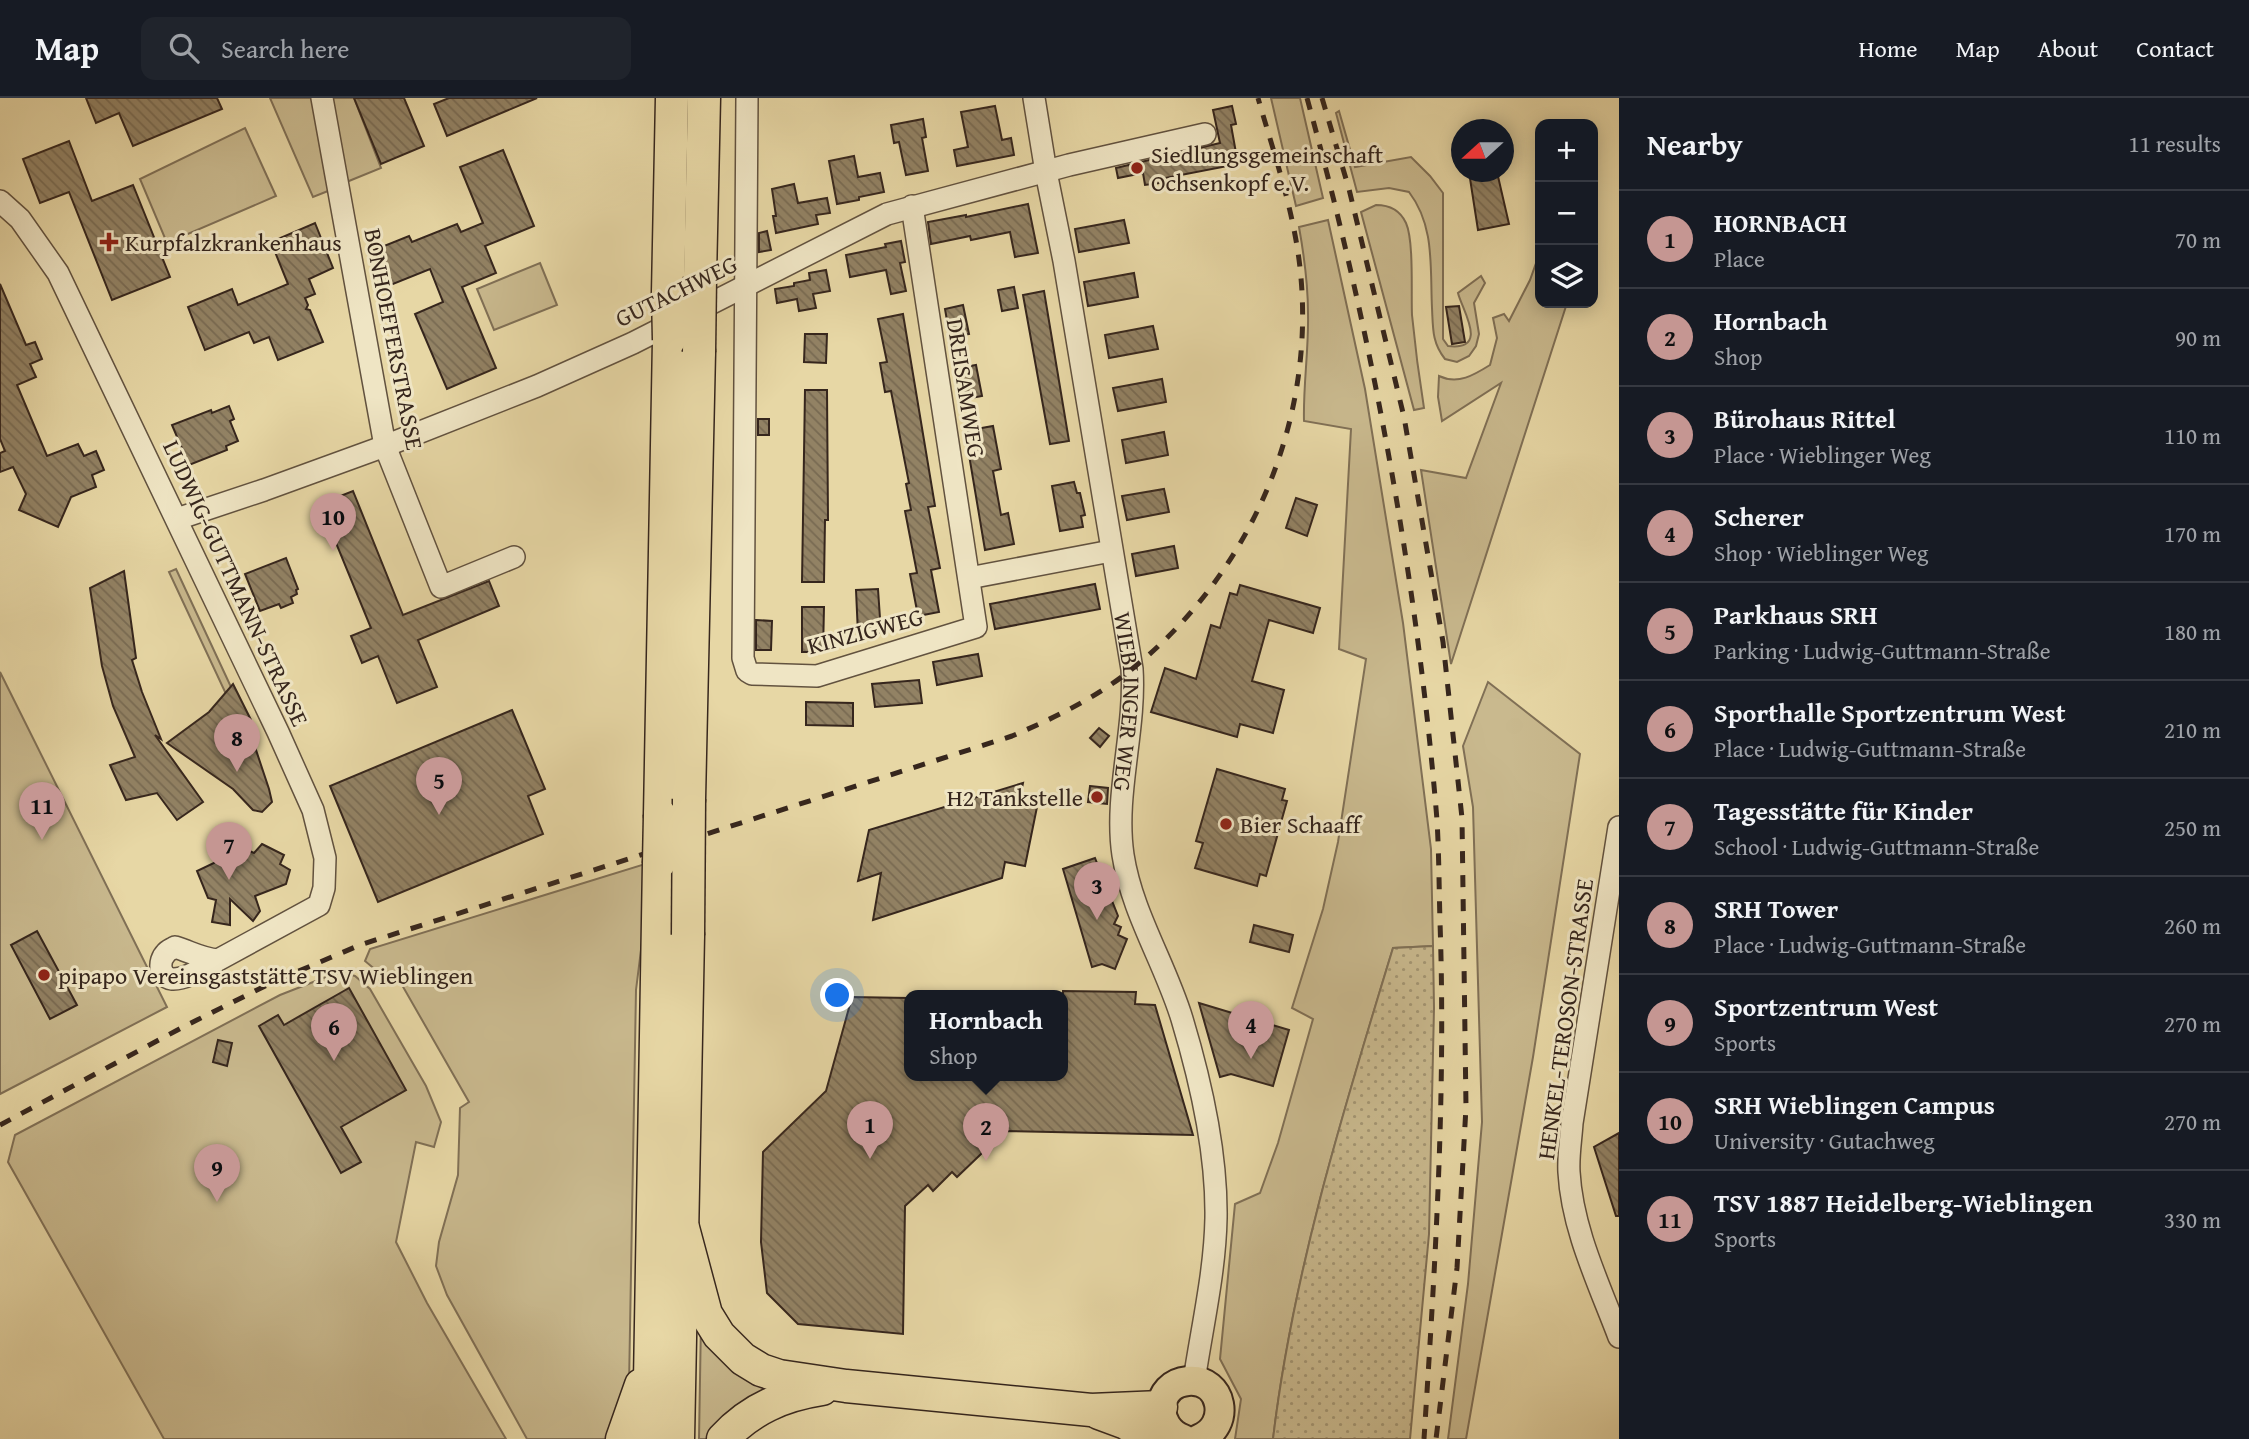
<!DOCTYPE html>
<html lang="en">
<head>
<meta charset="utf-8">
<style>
	:root { --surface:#171b24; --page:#20242c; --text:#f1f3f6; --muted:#9ea1a6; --line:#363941; --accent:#c59692 }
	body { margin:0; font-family:"Gentium Book Plus",serif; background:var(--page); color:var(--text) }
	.controls { position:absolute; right:21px; top:21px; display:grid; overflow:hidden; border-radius:14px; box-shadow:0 4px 18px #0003 }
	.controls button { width:63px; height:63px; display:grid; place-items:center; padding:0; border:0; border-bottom:2px solid var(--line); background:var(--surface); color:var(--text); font:35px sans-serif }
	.compass { position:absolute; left:1451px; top:21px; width:63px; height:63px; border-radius:50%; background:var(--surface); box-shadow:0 4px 18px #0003; rotate:249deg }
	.you { position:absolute; left:838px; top:898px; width:24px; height:24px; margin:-18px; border:5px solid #fff; border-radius:50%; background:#1a73e8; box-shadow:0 0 0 10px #1a73e833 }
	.badge { display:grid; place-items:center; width:46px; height:46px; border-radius:50%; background:var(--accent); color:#111; font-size:23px; font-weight:700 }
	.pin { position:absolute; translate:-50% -58px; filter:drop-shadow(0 2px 4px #0008) }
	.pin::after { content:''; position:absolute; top:37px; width:24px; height:21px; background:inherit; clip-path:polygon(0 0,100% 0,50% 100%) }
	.popup { position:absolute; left:904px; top:892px; width:164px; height:91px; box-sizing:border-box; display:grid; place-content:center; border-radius:14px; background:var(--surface); filter:drop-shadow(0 2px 5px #0005); font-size:23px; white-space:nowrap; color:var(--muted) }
	.popup b { font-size:26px; color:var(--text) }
	.popup::after { content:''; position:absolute; left:50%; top:100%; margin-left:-14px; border:14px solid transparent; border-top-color:var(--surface) }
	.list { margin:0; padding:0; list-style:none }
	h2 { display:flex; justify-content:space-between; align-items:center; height:91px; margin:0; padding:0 28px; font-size:30px }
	h2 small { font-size:23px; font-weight:400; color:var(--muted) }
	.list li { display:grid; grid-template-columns:46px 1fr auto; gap:21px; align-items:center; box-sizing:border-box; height:98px; padding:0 28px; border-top:2px solid var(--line) }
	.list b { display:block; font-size:26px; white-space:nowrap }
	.list p { margin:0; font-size:23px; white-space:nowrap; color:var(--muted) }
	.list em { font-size:23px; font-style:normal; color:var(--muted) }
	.icon { flex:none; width:38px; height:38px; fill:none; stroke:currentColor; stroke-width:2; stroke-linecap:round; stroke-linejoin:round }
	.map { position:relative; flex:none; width:1619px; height:1341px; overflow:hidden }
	header { display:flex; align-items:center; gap:42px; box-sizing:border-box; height:98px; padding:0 35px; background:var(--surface); border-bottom:2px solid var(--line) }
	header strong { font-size:33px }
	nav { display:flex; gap:38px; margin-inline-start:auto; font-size:24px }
	.search { width:490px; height:63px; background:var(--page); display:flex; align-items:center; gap:18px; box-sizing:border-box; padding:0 24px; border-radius:14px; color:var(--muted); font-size:26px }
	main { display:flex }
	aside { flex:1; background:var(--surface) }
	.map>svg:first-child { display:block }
	.grass { fill:#c9b98e; stroke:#807056; stroke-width:2 }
	.park { fill:url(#park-dots); stroke:#807056; stroke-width:2 }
	.building { fill:url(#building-back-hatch); stroke:#36261d; stroke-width:2 }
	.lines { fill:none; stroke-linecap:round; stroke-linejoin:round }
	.minor-casing { stroke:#62523f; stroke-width:24 }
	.major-casing { stroke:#36261d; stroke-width:32 }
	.highway-casing { stroke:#36261d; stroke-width:35 }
	.minor { stroke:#efe5c4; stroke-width:21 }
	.major { stroke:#e7d7a5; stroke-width:28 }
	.highway { stroke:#e7d7a5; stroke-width:32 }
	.rail { stroke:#36261d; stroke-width:5; stroke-dasharray:12 12; stroke-linecap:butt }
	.highway-bridge-casing { stroke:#36261d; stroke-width:35; stroke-linecap:butt }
	.highway-bridge { stroke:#e7d7a5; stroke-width:32 }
	.poi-dot { fill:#8f2418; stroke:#efe5c4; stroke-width:2.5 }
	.labels { text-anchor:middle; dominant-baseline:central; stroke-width:6; stroke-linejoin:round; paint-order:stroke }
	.poi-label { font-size:24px; fill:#36261d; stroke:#efe5c4; text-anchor:start }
	.street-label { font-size:24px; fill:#36261d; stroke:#efe5c4 }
</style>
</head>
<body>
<header>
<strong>Map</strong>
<div class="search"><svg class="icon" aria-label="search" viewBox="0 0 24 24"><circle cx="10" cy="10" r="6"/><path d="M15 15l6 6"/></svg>Search here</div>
<nav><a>Home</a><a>Map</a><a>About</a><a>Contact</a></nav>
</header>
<main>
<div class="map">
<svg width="1619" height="1341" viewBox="0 0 1619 1341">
	<defs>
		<pattern id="park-dots" width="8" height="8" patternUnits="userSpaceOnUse" patternTransform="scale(1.75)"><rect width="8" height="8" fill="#c9b98e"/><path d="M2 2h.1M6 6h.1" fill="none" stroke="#a49673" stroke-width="1.8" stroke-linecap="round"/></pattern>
		<pattern id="building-back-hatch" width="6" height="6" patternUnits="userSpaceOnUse" patternTransform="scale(1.75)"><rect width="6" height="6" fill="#928264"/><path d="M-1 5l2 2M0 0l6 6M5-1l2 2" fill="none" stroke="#786a52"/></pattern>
	</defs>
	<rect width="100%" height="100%" fill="#e7d7a5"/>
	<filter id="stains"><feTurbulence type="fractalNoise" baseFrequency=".00286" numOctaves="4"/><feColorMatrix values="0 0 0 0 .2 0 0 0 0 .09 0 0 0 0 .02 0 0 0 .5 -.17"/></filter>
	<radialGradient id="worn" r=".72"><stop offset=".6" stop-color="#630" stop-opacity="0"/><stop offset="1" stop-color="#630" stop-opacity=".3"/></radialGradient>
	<!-- grass -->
	<g class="grass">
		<path d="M270,0H317L333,91L313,99Z"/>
		<path d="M328,0H354L381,70L344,85Z"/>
		<path d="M1271,0H1300L1323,100L1296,108Z"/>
		<path d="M1339,13L1355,69L1411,59L1430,78L1443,95V241L1448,248C1490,253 1462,212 1458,195L1481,178L1485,185L1474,205L1479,236L1476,248L1469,258L1457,264L1445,261C1432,245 1433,230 1432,210C1430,169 1435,128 1409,94L1389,90L1357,94L1336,15Z"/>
		<path d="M245,30L276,98L167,145L140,81Z"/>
		<path d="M1376,107C1390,107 1400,112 1406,125C1414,143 1411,195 1412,217C1415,248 1419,279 1424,310L1414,312L1361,114Z"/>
		<path d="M1328,122L1365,291L1403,525L1431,751L1433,848L1393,850C1344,1011 1293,1173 1273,1341H1235L1241,1301L1220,1261L1235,1106L1260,1095L1278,1045L1313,921L1292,910L1323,811L1338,744L1366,561L1339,551L1351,331L1304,323C1303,287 1309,251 1308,215C1308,186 1304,157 1299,129Z"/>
		<path d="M1540,154V205H1567L1451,566L1421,372L1466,380L1501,285L1442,323L1438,299L1439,278C1458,287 1474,277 1490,267L1497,240L1493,220L1504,216L1509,223L1530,182Z"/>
		<path d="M540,165L557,207L494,232L477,191Z"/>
		<path d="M176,471L231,589L226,596L169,474Z"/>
		<path d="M0,574L167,909L0,996Z"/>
		<path d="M1488,584L1580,656L1533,959L1466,1341H1448L1468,1186L1482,1024L1473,709L1463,648Z"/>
		<path d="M645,766V820L636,892L629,1288L609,1341H527L447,1197L436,1168L439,1144L458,1077L460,1010L469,1004L394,873L383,878L365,863L370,851Z"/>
		<path d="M343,875L355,878L370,891L426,988L441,1024L434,1049L416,1044L396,1144L427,1205L506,1341H164L8,1064L15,1037L280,897L331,877Z"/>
		<path d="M701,1223L783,1290L715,1341H699Z"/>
	</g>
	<!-- park -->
	<path class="park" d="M1433,848L1434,910L1429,1136L1410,1341H1273C1293,1174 1344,1010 1393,850Z"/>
	<!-- building -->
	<g class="building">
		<path d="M86,0H217L222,11L133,48L119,15L96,25Z"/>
		<path d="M354,0H404L424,48L381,66Z"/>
		<path d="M449,0H537L447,38L434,6Z"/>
		<path d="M995,8L1002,42L1011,40L1014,57L957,68L954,52L968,49L961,14Z"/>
		<path d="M1232,8L1236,26L1231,27L1238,66L1160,81L1161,85L1145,87L1143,75L1118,80L1116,70L1220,45L1213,12Z"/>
		<path d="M923,21L926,39L922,40L928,73L906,77L899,44L894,45L891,27Z"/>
		<path d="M69,43L92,103L133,87L170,179L112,202L69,94L40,105L23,61Z"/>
		<path d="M503,52L534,128L485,148L496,175L462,189L496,270L447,291L415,216L443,204L430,171L388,188L374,152L409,138L412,144L457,126L461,134L483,125L460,69Z"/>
		<path d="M854,58L858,79L880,75L884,94L859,99V102L837,106L829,63Z"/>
		<path d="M1469,74H1497L1509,126L1478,132Z"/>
		<path d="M794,86L798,105L827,100L830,115L816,117L818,126L776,135L773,118H776L772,91Z"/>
		<path d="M1028,106L1038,155L1015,159L1010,134L971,142L970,138L931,146L928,124L966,117V119Z"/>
		<path d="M1124,122L1129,145L1079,154L1075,131Z"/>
		<path d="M315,125L333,170L309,181L315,196L305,200L308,207L306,211L310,212L323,244L278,262L269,239L254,245L249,234L205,252L188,209L232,191L238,207L288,186L271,144Z"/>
		<path d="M767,133L771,152L759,154V135Z"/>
		<path d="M901,143L905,164L900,165L906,193L891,196L886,172L850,179L846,157L886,149L885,146Z"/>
		<path d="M826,172L830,193L813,196L816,210L799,213L797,201L777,205L775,191L794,188V185L810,182L809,175Z"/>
		<path d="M1134,175L1138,199L1088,208L1084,184Z"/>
		<path d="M0,186L26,247L35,244L42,261L30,266L36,279L17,287L47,358L78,346L84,358L96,353L104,372L92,377L96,389L71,399L58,429L19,412L26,396L13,369L0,374V355L5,353L0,341Z"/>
		<path d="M1014,189L1018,210L1002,213L998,192Z"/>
		<path d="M1044,193L1069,343L1050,346L1023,197Z"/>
		<path d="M963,207L969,236L950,240L945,211Z"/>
		<path d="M1459,208L1465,244L1452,246L1446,209Z"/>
		<path d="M903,216L935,408L928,409L940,470L931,472L939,514L918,518L910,476L917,475L905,413L911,412L906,386L909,385L891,293L885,294L880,265L887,264L878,221Z"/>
		<path d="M1153,228L1158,251L1109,260L1105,237Z"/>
		<path d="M805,236H827L826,265L804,264Z"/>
		<path d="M976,267L982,298L960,302L954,271Z"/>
		<path d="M1162,281L1166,304L1118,313L1113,290Z"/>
		<path d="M805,292H827L828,422H825L824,484H802Z"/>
		<path d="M229,308L234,321L230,323L238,343L226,348L227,352L189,367L172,327L211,312L212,315Z"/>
		<rect x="758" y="321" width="11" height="16"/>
		<path d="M993,328L1001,371L993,373L1001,417L1008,415L1014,446L985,452L965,333Z"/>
		<path d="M1164,334L1168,357L1126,365L1122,342Z"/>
		<path d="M1074,384L1077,395H1080L1085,417L1081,418L1083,429L1060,433L1052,388Z"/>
		<path d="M1164,391L1169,414L1127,422L1122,398Z"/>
		<path d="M353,393L403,517L489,483L499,508L418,542L437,589L397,605L378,558L362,565L351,538L371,530L320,406Z"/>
		<path d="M1296,400L1317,407L1307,438L1286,430Z"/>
		<path d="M1174,448L1178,470L1136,478L1132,456Z"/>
		<path d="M286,460L298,491L296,492L297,496L291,499L293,505L281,510L279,506L260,513L245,476Z"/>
		<path d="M124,473L136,560L132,562L142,594L161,641L155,637L203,704L177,722L157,695L126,702L110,667L135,659L113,608L102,568L90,490Z"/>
		<path d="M1095,486L1100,511L995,531L990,506Z"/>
		<path d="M1240,487L1320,510L1313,535L1269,522L1252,583L1284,592L1273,635L1240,626L1237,639L1151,614L1165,570L1196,581L1211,527L1220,530L1230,495L1237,497Z"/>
		<path d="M878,491L881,535L858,536L856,492Z"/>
		<path d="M802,509H824L823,554H802Z"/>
		<path d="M756,522L772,523L771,552H756Z"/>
		<path d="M978,556L982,578L937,587L933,564Z"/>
		<path d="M919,582L922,605L875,609L872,586Z"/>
		<path d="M233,586L251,622L241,636L251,643L255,649L269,691L272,704L262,714L253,712L233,691L167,645L209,614Z"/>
		<path d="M806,604L853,605V628L806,627Z"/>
		<path d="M512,612L545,691L528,698L543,736L378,804L330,688Z"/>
		<path d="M1099,630L1109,638L1100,649L1090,640Z"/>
		<path d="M1217,671L1285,691L1282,702L1287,703L1266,778L1260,776L1257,788L1195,770L1203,745L1196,743Z"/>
		<path d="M1023,685L1019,705L1037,709L1025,768L1005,764L1002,780L873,822L881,775L858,783L869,732Z"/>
		<path d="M1090,688L1108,690L1107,706L1088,704Z"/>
		<path d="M262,746L284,757L280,766L290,772L286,786L255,798L260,813L253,823L230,801V827L212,824L216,802L208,800L197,773L214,765L222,753L233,761L245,751L254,755Z"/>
		<path d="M1095,760L1118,818L1114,826L1121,829L1118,837L1127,841L1115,871L1102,866L1092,869L1063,771Z"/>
		<path d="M1254,827L1293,837L1289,854L1250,844Z"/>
		<path d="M37,833L77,907L50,921L11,847Z"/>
		<path d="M349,890L406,992L341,1029L361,1064L341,1075L259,928L278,917L284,927Z"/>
		<path d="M1063,893L1136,894L1135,906L1155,907L1193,1037L1005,1033L957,1079L952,1074L933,1093L928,1087L905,1108L903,1236L798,1226L767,1195L761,1144L763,1054L826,993L852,899L909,900V977H1063Z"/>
		<path d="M1199,905L1289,932L1273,988L1231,976L1220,979Z"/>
		<path d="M218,942L232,945L227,968L213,964Z"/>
		<path d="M1619,1035V1118H1616L1594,1049Z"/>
	</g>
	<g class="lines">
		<!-- minor casing -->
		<g class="minor-casing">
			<g id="minor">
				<path d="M322,0L385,348L441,489L514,459"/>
				<path d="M747,0L743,560L747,573L752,576L817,578L976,529L912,108"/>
				<path id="s1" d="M1034,0L1046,74L1064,163L1132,571C1136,632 1114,697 1123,757C1132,815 1165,865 1182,921C1201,984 1217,1054 1216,1120C1215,1174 1202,1229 1194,1283"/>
				<path d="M0,103L20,121L58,175L278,634L313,712L325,760L324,790L319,807L218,862C202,861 191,854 175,849C172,851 168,852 166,855C158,863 159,879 172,881C186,882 205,869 218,862"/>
				<path d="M177,421L264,392L385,348L537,288L633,245L887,116L1069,67L1205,36"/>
				<path d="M969,480L1111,453"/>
				<path d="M1619,729L1572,1025C1571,1041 1568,1058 1569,1074C1572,1131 1599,1186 1619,1239"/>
			</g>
		</g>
		<!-- major casing -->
		<g class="major-casing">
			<path id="major" d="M1183,1341C1153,1330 1154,1286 1188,1283C1223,1280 1232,1328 1199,1341"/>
		</g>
		<!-- highway casing -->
		<g class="highway-casing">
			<g id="highway">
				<path d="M700,179L704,0"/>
				<path d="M668,195L672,0"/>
				<path d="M689,701L699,254"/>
				<path d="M660,717L669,242"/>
				<path d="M683,1130L706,1216L719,1237L743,1261L761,1272L779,1278L846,1288L1091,1312L1161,1309"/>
				<path d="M1099,1315L1126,1325L1150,1341"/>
				<path d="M622,1341L641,1287"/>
				<path d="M649,1341L659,765"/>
				<path d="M678,1341L688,837"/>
				<path d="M723,1341C750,1311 783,1297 822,1291"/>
			</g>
		</g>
		<!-- minor -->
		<use href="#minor" class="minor"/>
		<!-- major -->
		<use href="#major" class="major"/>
		<!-- highway -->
		<use href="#highway" class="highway"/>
		<!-- rail -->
		<g class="rail">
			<path d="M1307,0C1372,236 1417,479 1437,722C1439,756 1439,790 1440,824C1446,997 1435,1169 1424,1341"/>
			<path d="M1322,0L1349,91L1404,319L1443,544L1462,720L1466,1009L1457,1170L1436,1341"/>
			<path d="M0,1027L183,929L273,884L360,847L1012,638C1054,620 1096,600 1132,571C1248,478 1314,329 1301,180C1296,119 1275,59 1258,0"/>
		</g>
		<!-- highway-bridge casing -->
		<g class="highway-bridge-casing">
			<g id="highway-bridge">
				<path d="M668,195L669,242"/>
				<path d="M699,254L700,179"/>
				<path d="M659,765L660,717"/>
				<path d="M688,837L689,701"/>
			</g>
		</g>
		<!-- highway-bridge -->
		<use href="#highway-bridge" class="highway-bridge"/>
	</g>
	<!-- markers -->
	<g class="poi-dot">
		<circle cx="1137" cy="70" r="7"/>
		<path d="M105.5 133.5h7v7h7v7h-7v7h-7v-7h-7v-7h7z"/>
		<circle cx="1097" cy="699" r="7"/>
		<circle cx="1226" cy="726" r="7"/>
		<circle cx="44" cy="877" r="7"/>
	</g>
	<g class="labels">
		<!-- poi labels -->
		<g class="poi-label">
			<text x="1151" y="56">Siedlungsgemeinschaft<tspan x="1151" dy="28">Ochsenkopf e.V.</tspan></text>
			<text x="125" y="144">Kurpfalzkrankenhaus</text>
			<text x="1083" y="699" text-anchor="end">H2 Tankstelle</text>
			<text x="1240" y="726">Bier Schaaff</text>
			<text x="58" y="877">pipapo Vereinsgaststätte TSV Wieblingen</text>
		</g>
		<!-- street labels -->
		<g class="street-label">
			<text transform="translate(676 193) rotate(-26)">GUTACHWEG</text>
			<text transform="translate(394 241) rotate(79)">BONHOEFFERSTRASSE</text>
			<text transform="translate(966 290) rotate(81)">DREISAMWEG</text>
			<text transform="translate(236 485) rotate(65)">LUDWIG-GUTTMANN-STRASSE</text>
			<text transform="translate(865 533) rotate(-15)">KINZIGWEG</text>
			<text stroke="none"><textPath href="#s1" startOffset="612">WIEBLINGER WEG</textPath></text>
			<text transform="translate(1565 921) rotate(-82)">HENKEL-TEROSON-STRASSE</text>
		</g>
	</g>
	<rect width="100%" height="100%" filter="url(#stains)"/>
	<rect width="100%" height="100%" fill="url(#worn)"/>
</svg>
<div class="controls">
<button>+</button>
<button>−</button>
<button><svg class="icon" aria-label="layers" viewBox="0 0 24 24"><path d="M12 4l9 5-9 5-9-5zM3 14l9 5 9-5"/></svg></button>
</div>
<svg class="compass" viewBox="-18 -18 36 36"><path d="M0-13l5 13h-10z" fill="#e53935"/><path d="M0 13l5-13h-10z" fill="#9ea1a6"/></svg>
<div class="you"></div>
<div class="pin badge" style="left:870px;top:1061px">1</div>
<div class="pin badge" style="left:986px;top:1063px">2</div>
<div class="popup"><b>Hornbach</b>Shop</div>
<div class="pin badge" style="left:1097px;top:822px">3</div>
<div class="pin badge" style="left:1251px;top:961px">4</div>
<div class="pin badge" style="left:439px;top:717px">5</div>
<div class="pin badge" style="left:334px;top:963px">6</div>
<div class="pin badge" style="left:229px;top:782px">7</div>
<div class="pin badge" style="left:237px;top:674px">8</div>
<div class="pin badge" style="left:217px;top:1104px">9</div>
<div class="pin badge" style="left:333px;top:453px">10</div>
<div class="pin badge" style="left:42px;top:742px">11</div>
</div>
<aside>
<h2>Nearby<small>11 results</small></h2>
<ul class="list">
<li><span class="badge">1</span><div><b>HORNBACH</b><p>Place</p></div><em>70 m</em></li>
<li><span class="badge">2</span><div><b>Hornbach</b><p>Shop</p></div><em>90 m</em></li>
<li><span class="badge">3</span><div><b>Bürohaus Rittel</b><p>Place · Wieblinger Weg</p></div><em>110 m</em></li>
<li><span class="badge">4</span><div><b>Scherer</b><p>Shop · Wieblinger Weg</p></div><em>170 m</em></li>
<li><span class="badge">5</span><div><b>Parkhaus SRH</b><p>Parking · Ludwig-Guttmann-Straße</p></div><em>180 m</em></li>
<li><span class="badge">6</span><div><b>Sporthalle Sportzentrum West</b><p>Place · Ludwig-Guttmann-Straße</p></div><em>210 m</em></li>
<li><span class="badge">7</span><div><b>Tagesstätte für Kinder</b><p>School · Ludwig-Guttmann-Straße</p></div><em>250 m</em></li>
<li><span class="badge">8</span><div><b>SRH Tower</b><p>Place · Ludwig-Guttmann-Straße</p></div><em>260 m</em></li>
<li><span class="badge">9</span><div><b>Sportzentrum West</b><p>Sports</p></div><em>270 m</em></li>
<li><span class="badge">10</span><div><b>SRH Wieblingen Campus</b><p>University · Gutachweg</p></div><em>270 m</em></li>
<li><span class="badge">11</span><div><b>TSV 1887 Heidelberg-Wieblingen</b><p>Sports</p></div><em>330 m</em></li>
</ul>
</aside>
</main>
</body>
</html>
